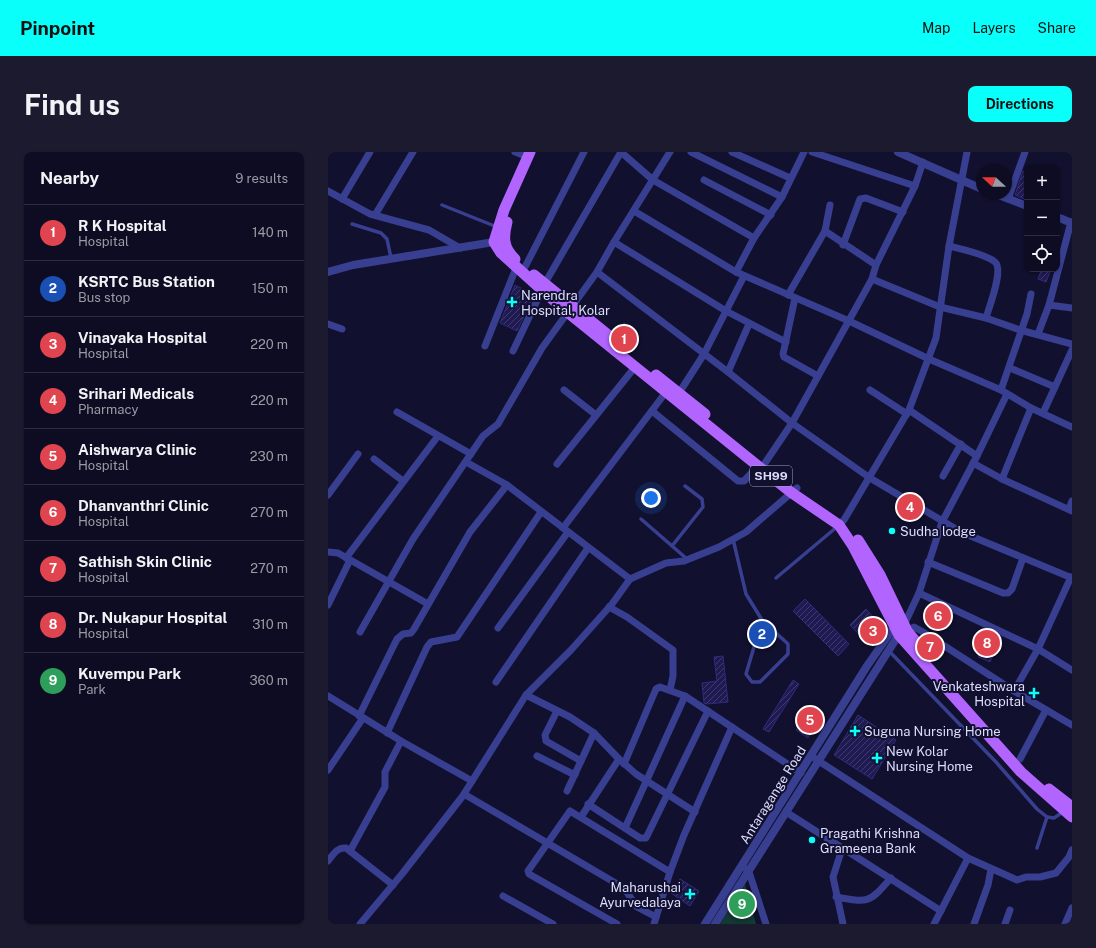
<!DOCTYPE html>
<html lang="en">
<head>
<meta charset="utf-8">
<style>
	:root { --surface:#0d0c22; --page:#1b1a2f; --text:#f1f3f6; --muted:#9a9ba5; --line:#2d2c40; --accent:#09fffa }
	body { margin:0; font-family:"Public Sans",sans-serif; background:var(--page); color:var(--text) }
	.controls { position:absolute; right:12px; top:12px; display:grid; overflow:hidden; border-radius:8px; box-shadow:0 1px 3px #0004 }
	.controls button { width:36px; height:36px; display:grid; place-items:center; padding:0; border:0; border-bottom:1px solid var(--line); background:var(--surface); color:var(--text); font:20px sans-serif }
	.compass { position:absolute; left:648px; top:12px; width:36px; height:36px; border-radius:50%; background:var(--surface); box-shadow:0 1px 3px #0004; rotate:291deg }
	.you { position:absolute; left:323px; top:346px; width:14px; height:14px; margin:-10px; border:3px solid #fff; border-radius:50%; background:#1a73e8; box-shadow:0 0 0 6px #1a73e833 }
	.badge { display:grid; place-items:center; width:26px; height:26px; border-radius:50%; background:var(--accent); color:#fff; font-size:13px; font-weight:700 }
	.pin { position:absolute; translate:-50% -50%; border:2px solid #fff; box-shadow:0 1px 4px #0006 }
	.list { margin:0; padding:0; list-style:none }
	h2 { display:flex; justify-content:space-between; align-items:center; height:52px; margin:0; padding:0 16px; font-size:17px }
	h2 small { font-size:13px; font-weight:400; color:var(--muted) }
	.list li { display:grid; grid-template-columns:26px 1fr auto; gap:12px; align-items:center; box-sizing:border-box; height:56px; padding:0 16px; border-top:1px solid var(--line) }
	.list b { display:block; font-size:15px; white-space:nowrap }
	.list p { margin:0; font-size:13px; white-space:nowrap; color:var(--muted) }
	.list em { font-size:13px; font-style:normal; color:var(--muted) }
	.icon { flex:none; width:22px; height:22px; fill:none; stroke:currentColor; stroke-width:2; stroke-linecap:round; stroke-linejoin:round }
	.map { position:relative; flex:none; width:744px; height:772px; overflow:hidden; border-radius:8px }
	header { display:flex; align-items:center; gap:24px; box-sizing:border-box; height:56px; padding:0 20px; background:var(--accent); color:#111 }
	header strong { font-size:19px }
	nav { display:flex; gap:22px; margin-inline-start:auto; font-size:14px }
	.intro { display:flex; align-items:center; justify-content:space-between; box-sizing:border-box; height:96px; padding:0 24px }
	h1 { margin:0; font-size:28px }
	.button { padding:10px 18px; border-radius:8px; background:var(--accent); color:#111; font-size:14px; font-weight:700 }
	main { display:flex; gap:24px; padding:0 24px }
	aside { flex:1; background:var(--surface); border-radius:8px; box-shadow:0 1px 3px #0004 }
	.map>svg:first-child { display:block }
	.park { fill:#123933 }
	.building { fill:url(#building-hatch); stroke:#312b7e }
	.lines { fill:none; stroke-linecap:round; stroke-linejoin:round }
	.service { stroke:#383f90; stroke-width:3.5 }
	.minor { stroke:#383f90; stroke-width:7 }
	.tertiary { stroke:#383f90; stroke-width:8 }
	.primary { stroke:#b264ff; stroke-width:11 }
	.poi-dot { fill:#09fffa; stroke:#11102e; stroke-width:1.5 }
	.labels { text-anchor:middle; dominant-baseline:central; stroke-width:4; stroke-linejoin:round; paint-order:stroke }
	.shield { fill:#11102e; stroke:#a0a0c0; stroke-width:1 }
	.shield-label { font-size:12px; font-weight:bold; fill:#ddf }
	.poi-label { font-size:13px; fill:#ddf; stroke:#11102e; text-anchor:start }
	.street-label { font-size:13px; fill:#ddf; stroke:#11102e }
</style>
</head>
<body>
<header>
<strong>Pinpoint</strong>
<nav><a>Map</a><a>Layers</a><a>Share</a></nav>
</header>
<div class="intro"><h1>Find us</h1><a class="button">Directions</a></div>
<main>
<aside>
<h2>Nearby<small>9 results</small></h2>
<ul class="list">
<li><span class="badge" style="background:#e0444e">1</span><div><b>R K Hospital</b><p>Hospital</p></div><em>140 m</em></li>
<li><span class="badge" style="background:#1a4fb4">2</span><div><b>KSRTC Bus Station</b><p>Bus stop</p></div><em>150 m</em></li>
<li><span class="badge" style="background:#e0444e">3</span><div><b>Vinayaka Hospital</b><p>Hospital</p></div><em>220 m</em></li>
<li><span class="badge" style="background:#e0444e">4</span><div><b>Srihari Medicals</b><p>Pharmacy</p></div><em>220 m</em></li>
<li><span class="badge" style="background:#e0444e">5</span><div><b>Aishwarya Clinic</b><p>Hospital</p></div><em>230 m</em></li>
<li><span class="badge" style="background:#e0444e">6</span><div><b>Dhanvanthri Clinic</b><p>Hospital</p></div><em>270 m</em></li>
<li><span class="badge" style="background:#e0444e">7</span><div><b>Sathish Skin Clinic</b><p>Hospital</p></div><em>270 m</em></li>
<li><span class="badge" style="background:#e0444e">8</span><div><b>Dr. Nukapur Hospital</b><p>Hospital</p></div><em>310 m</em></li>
<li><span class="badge" style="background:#2e9e5b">9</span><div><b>Kuvempu Park</b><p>Park</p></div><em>360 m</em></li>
</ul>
</aside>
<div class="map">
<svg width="744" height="772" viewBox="0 0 744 772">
	<defs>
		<pattern id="building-hatch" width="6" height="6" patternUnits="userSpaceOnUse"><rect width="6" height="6" fill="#1f1a51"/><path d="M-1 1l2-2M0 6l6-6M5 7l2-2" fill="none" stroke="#3f3b6b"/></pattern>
	</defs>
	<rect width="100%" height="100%" fill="#11102e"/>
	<!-- park -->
	<path class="park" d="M417,732L428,772H392Z"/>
	<!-- building -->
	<g class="building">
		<path d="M695,19L699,21V48L687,43Z"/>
		<path d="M714,117H723L718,130L710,127Z"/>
		<path d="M187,133L206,143L189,179L172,171Z"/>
		<path d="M296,171L309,180L301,192L289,181Z"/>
		<path d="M477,447L521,492L510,504L465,459Z"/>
		<path d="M608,456L617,461L612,470L603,466Z"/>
		<path d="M538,457L556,477L540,492L522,473Z"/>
		<path d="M662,480L674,485L662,510L650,505Z"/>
		<path d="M395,504L400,550L379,552L376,551L374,531L389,529L386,505Z"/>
		<path d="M465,528L471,532L441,580L435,577Z"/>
		<path d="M484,554L496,561L480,586L468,578Z"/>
		<path d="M530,563L568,588L544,627L506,603Z"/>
		<path d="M352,727L371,739L362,754L343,741Z"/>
	</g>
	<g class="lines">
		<!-- service -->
		<g class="service">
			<path d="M114,53L169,75"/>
			<path d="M24,72L53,81L59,87L63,106"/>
			<path d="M313,367L359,407"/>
			<path d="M405,387L418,442L434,468L460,492V502L432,530H424L418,522L434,468"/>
			<path d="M344,394L375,355L374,347L357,334"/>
			<path d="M448,426L510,374"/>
			<path d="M561,499L668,610L709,657L719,665L726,666L735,660"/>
			<path d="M709,696L719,665"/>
		</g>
		<!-- minor -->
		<g class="minor">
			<path d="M187,0L200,5"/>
			<path d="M293,0L325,28L426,86"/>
			<path d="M363,0L454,45"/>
			<path d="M404,0L462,26"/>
			<path d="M484,0L587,34"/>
			<path d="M376,28L443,63"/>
			<path d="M0,39L42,62L101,78L132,96"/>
			<path d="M14,47L42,0"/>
			<path d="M680,47L697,0"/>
			<path d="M306,59L408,120L521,169L601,207L673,238L703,256L744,275"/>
			<path d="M47,63L85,0"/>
			<path d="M497,79L548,113"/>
			<path d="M286,90L398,159L458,190"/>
			<path d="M515,93L532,47L538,46L575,60"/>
			<path d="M621,94C633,97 658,102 667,110C676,118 661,155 658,166"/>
			<path d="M197,115L256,0"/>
			<path d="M269,120L400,220L464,271L542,326L633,380L744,426"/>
			<path d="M408,120L426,86L454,45L476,0"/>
			<path d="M544,127L612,155L658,166L692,178L744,192"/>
			<path d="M217,131L293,0"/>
			<path d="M460,143L497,79L502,53"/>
			<path d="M467,146L455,202L456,205L490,224"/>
			<path d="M721,153L744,156"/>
			<path d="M0,172L14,177"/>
			<path d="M710,182L721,153L743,70"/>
			<path d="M157,194L188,116"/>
			<path d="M185,199L214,138"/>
			<path d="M682,216L727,235"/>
			<path d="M400,220L421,172"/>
			<path d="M236,238L268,263"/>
			<path d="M542,238L579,262"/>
			<path d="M673,238L699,162L703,142"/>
			<path d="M351,241L376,202L416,124"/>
			<path d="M581,258L649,304"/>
			<path d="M324,259L410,329H416L430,314"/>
			<path d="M69,260L143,302"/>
			<path d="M715,261L744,198"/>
			<path d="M46,307L75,329"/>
			<path d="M138,310L179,333L302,427"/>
			<path d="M437,311L464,271L544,127L548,113L587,34L595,10"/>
			<path d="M645,311L674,327L744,359"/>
			<path d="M229,312L307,215"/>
			<path d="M615,324L633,292"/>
			<path d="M674,327L703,256"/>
			<path d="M0,343L30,302"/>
			<path d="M741,357L744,349"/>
			<path d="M511,373L516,368L581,258L608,186L621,94L639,0"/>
			<path d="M235,376L338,240"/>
			<path d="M0,400L10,401L100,452"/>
			<path d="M18,406L110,284"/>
			<path d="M600,410L675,441H680L684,437L695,406"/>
			<path d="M591,441L710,497L744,518"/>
			<path d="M0,453L22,408"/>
			<path d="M281,455L299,465L345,498V524L342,538"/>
			<path d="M576,473L591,441L614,370L649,304L679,242"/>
			<path d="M170,476L240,380"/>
			<path d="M579,479L586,475L595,480L686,539L744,573"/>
			<path d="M32,480L85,387L155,284L170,272L214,196L269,120L286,90L342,0"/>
			<path d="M168,530L260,396"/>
			<path d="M686,539L710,497L743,425"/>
			<path d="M198,543L242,565L266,581L291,607L308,622L367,660"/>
			<path d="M0,544L73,589L144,629"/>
			<path d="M229,559L217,583L218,589L253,609"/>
			<path d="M31,564L69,487L75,482L83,481L86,477L142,380L179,333"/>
			<path d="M59,581L99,495L103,490L129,485L213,360"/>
			<path d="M209,604L247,623"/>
			<path d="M483,604L640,706L689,728L698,725H712L728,721L741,705L744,698"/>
			<path d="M692,607L718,558"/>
			<path d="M296,612L328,537L332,535L357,544L473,621"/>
			<path d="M0,618L35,566"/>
			<path d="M239,639L266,581"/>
			<path d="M136,642L296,736L309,755L328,765"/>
			<path d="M260,652L312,686H318L380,559"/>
			<path d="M458,660L613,759"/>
			<path d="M253,665L291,607"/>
			<path d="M297,676L357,544"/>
			<path d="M514,697L505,725L515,772"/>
			<path d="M22,699L57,635V620L73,589"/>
			<path d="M0,709C5,703 9,695 18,696L65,733"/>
			<path d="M418,717L421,720L438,772"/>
			<path d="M175,744L225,772"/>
			<path d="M508,745C541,751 541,751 563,726"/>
			<path d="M32,772L74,722L134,645L198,543L243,498L284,452L302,427L338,411L356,409L391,395L418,380L469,336"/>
			<path d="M289,772L201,722L200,719L242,659L342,720"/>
			<path d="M326,772L342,720L356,683L404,575"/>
			<path d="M606,772L640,706"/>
			<path d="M646,772L660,733L663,717"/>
			<path d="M677,772L682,758"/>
			<path d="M737,772L744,756"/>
		</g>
		<!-- tertiary -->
		<g class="tertiary">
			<path d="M570,0L654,37"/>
			<path d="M668,42L699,54"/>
			<path d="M729,65L744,71"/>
			<path d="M0,120L25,113L166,90"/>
			<path d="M377,772L539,514L569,471"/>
			<path d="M387,772L573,479"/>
		</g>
		<!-- primary -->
		<g class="primary">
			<path d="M202,0L176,58L166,90L173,101L233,155L430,314L464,341L511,373L525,394L571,483L693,620L744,665"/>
			<path d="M179,70C175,85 175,96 187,107"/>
			<path d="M206,123L295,195"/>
			<path d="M328,223L377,262"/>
			<path d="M530,388L552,423L579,479L600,504"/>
			<path d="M721,637L744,655"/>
		</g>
	</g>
	<!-- markers -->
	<g class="poi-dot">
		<path d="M182 144h4v4h4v4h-4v4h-4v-4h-4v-4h4z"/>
		<circle cx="564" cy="379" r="4"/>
		<path d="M704 535h4v4h4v4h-4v4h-4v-4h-4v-4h4z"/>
		<path d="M525 573h4v4h4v4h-4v4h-4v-4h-4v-4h4z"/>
		<path d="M547 600h4v4h4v4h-4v4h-4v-4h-4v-4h4z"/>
		<circle cx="484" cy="688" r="4"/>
		<path d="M360 736h4v4h4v4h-4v4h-4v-4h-4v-4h4z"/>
	</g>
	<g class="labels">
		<!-- shield labels -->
		<rect class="shield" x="422" y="314" width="42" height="20" rx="3"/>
		<g class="shield-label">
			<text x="443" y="324">SH99</text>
		</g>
		<!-- poi labels -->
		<g class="poi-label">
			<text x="193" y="143">Narendra<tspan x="193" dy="15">Hospital, Kolar</tspan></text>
			<text x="572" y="379">Sudha lodge</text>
			<text x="697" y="534" text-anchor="end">Venkateshwara<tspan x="697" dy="15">Hospital</tspan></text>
			<text x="536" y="579">Suguna Nursing Home</text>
			<text x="558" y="599">New Kolar<tspan x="558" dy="15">Nursing Home</tspan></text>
			<text x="492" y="681">Pragathi Krishna<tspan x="492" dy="15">Grameena Bank</tspan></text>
			<text x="353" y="735" text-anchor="end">Maharushai<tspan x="353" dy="15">Ayurvedalaya</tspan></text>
		</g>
		<!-- street labels -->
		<g class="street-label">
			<text transform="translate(445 643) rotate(-58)">Antaragange Road</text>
		</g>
	</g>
</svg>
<div class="controls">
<button>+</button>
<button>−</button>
<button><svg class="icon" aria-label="locate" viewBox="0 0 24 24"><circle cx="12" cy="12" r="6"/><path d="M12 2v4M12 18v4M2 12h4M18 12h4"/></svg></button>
</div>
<svg class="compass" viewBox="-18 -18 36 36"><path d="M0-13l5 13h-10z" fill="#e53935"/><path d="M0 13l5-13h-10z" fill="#9a9ba5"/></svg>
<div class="you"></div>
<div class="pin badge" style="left:296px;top:187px;background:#e0444e">1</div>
<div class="pin badge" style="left:434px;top:482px;background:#1a4fb4">2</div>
<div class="pin badge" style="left:545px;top:479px;background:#e0444e">3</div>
<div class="pin badge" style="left:582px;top:355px;background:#e0444e">4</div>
<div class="pin badge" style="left:482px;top:568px;background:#e0444e">5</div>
<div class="pin badge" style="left:610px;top:464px;background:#e0444e">6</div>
<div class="pin badge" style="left:602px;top:495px;background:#e0444e">7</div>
<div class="pin badge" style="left:659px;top:491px;background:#e0444e">8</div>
<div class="pin badge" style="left:414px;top:752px;background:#2e9e5b">9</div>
</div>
</main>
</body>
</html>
